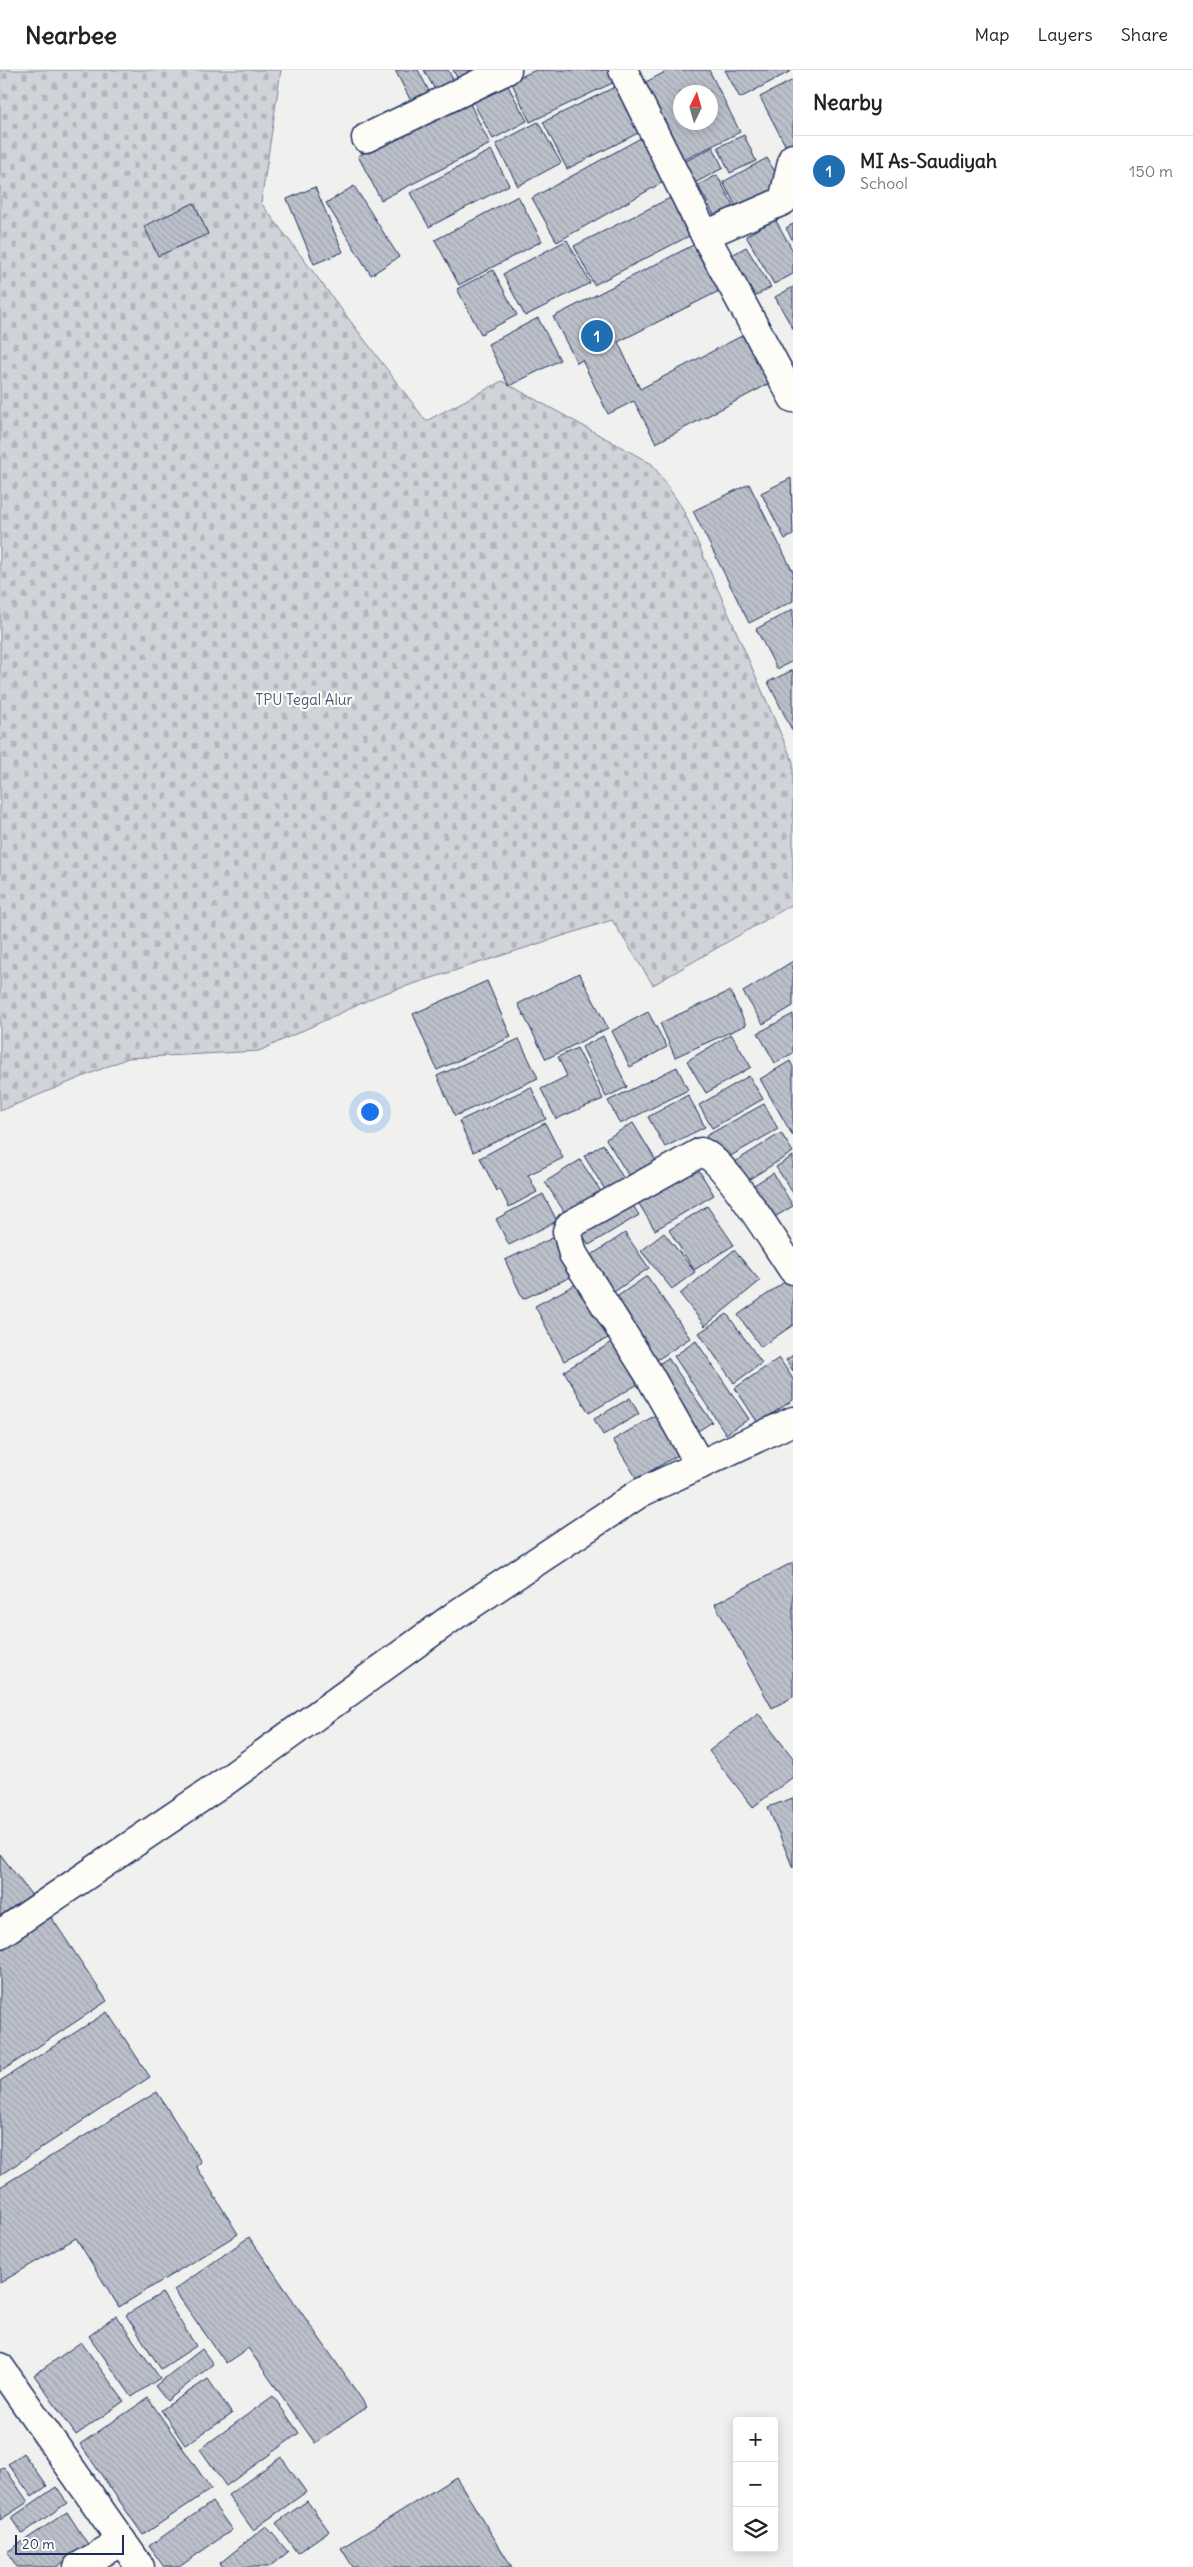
<!DOCTYPE html>
<html lang="en">
<head>
<meta charset="utf-8">
<style>
	:root { --surface:#fff; --page:#f6f6f6; --text:#222; --muted:#767676; --line:#e0e0e0; --accent:#1f6fb2 }
	body { margin:0; font-family:Delius,sans-serif; background:var(--page); color:var(--text) }
	.controls { position:absolute; right:15px; bottom:15px; display:grid; overflow:hidden; border-radius:5px; box-shadow:0 2px 12px #0003 }
	.controls button { width:45px; height:45px; display:grid; place-items:center; padding:0; border:0; border-bottom:1px solid var(--line); background:var(--surface); color:var(--text); font:25px sans-serif }
	.compass { position:absolute; left:673px; top:15px; width:45px; height:45px; border-radius:50%; background:var(--surface); box-shadow:0 2px 12px #0003; rotate:5deg }
	.scale { position:absolute; left:15px; bottom:12px; width:109px; box-sizing:border-box; padding-left:5px; border:2px solid #1b2f5e; border-top:0; font-size:14px; line-height:18px; white-space:nowrap; color:#1b2f5e; -webkit-text-stroke:4px #fdfcf7; paint-order:stroke }
	.you { position:absolute; left:369px; top:1041px; width:18px; height:18px; margin:-12px; border:4px solid #fff; border-radius:50%; background:#1a73e8; box-shadow:0 0 0 8px #1a73e833 }
	.badge { display:grid; place-items:center; width:32px; height:32px; border-radius:50%; background:var(--accent); color:#fff; font-size:16px; font-weight:700 }
	.pin { position:absolute; translate:-50% -50%; border:2px solid #fff; box-shadow:0 1px 5px #0006 }
	.list { margin:0; padding:0; list-style:none }
	h2 { display:flex; justify-content:space-between; align-items:center; height:65px; margin:0; padding:0 20px; font-size:21px }
	h2 small { font-size:16px; font-weight:400; color:var(--muted) }
	.list li { display:grid; grid-template-columns:32px 1fr auto; gap:15px; align-items:center; box-sizing:border-box; height:70px; padding:0 20px; border-top:1px solid var(--line) }
	.list b { display:block; font-size:19px; white-space:nowrap }
	.list p { margin:0; font-size:16px; white-space:nowrap; color:var(--muted) }
	.list em { font-size:16px; font-style:normal; color:var(--muted) }
	.icon { flex:none; width:28px; height:28px; fill:none; stroke:currentColor; stroke-width:2; stroke-linecap:round; stroke-linejoin:round }
	.map { position:relative; flex:none; width:793px; height:2497px; overflow:hidden }
	header { display:flex; align-items:center; gap:30px; box-sizing:border-box; height:70px; padding:0 25px; background:var(--surface); border-bottom:1px solid var(--line) }
	header strong { font-size:24px }
	nav { display:flex; gap:28px; margin-inline-start:auto; font-size:18px }
	main { display:flex }
	aside { flex:1; background:var(--surface) }
	.map>svg:first-child { display:block }
	.cemetery { fill:url(#cemetery-stones); stroke:#76819b }
	.building { fill:url(#building-back-hatch); stroke:#1b2f5e; fill-rule:evenodd }
	.lines { fill:none; stroke-linecap:round; stroke-linejoin:round }
	.street-casing { stroke:#1b2f5e; stroke-width:31 }
	.secondary-casing { stroke:#1b2f5e; stroke-width:31 }
	.street { stroke:#fdfcf7; stroke-width:28 }
	.secondary { stroke:#fdfcf7; stroke-width:28 }
	.labels { text-anchor:middle; dominant-baseline:central; stroke-width:4.5; stroke-linejoin:round; paint-order:stroke }
	.park-label { font-size:15px; fill:#48587c; stroke:#fdfcf7 }
</style>
</head>
<body>
<header>
<strong>Nearbee</strong>
<nav><a>Map</a><a>Layers</a><a>Share</a></nav>
</header>
<main>
<div class="map">
<svg width="793" height="2497" viewBox="0 0 793 2497">
	<defs>
		<pattern id="cemetery-stones" width="16" height="16" patternUnits="userSpaceOnUse" patternTransform="scale(1.25)"><rect width="16" height="16" fill="#d0d3d8"/><path d="M2 7V4a2 2 0 0 1 4 0v3zM10 15v-3a2 2 0 0 1 4 0v3z" fill="#b2b5bc"/></pattern>
		<pattern id="building-back-hatch" width="6" height="6" patternUnits="userSpaceOnUse" patternTransform="scale(1.25)"><rect width="6" height="6" fill="#bbc0ca"/><path d="M-1 5l2 2M0 0l6 6M5-1l2 2" fill="none" stroke="#a0a5b0"/></pattern>
	</defs>
	<rect width="100%" height="100%" fill="#f0f0ee"/>
	<filter id="ink" filterUnits="userSpaceOnUse"><feTurbulence type="fractalNoise" baseFrequency=".02" numOctaves="2"/><feDisplacementMap in="SourceGraphic" scale="10" xChannelSelector="R" yChannelSelector="G"/><feConvolveMatrix kernelMatrix="1 2 1 2 8 2 1 2 1" color-interpolation-filters="sRGB"/></filter>
	<g filter="url(#ink)">
		<!-- cemetery -->
		<path class="cemetery" d="M0,0H281L261,133L426,351L502,311L652,394L683,439L793,692V834L653,915L612,850L379,925L259,981L128,988L0,1041Z"/>
		<!-- building -->
		<g class="building">
			<path d="M395,0H418L430,23L412,33Z"/>
			<path d="M424,0H448L457,17L439,27Z"/>
			<path d="M453,0H485L461,15Z"/>
			<path d="M536,0H617L621,9L530,52L511,11Z"/>
			<path d="M669,0H709L740,62L682,91L642,14ZM680,22H710V52H680Z"/>
			<path d="M725,0H791V1L740,28Z"/>
			<path d="M793,10V85L791,86L760,27Z"/>
			<path d="M507,14L527,51L493,69L473,32Z"/>
			<path d="M617,16L640,62L567,99L543,52Z"/>
			<path d="M468,30L490,74L381,130L358,86Z"/>
			<path d="M538,52L561,93L518,116L496,74Z"/>
			<path d="M648,64L672,107L557,172L532,128Z"/>
			<path d="M744,65L756,91L730,103L718,77Z"/>
			<path d="M713,77L723,98L693,114L682,93Z"/>
			<path d="M491,80L509,115L429,157L410,123Z"/>
			<path d="M767,88L783,116L738,140L723,112Z"/>
			<path d="M717,105L739,146L720,156L698,115Z"/>
			<path d="M354,116L399,187L371,205L326,133Z"/>
			<path d="M315,117L343,182L314,194L287,129Z"/>
			<path d="M518,126L542,171L459,215L435,170Z"/>
			<path d="M672,127L691,165L594,215L574,176Z"/>
			<path d="M194,133L208,164L158,186L144,156Z"/>
			<path d="M775,149L793,181V204L774,214L746,166Z"/>
			<path d="M793,154V171L786,158Z"/>
			<path d="M567,170L590,213L525,246L503,204Z"/>
			<path d="M701,171L725,218L618,272L640,319L755,259L780,308L656,373L634,331L608,344L582,290L577,293L553,247Z"/>
			<path d="M746,177L771,217L749,230L725,189Z"/>
			<path d="M493,200L517,245L481,264L457,219Z"/>
			<path d="M793,217V259L775,227Z"/>
			<path d="M538,248L560,290L509,316L488,274Z"/>
			<path d="M791,408L793,465L785,469L761,423Z"/>
			<path d="M749,414L793,502V531L749,553L693,441Z"/>
			<path d="M793,539V591L777,599L756,559Z"/>
			<path d="M793,600V662L768,612Z"/>
			<path d="M793,891V936L763,954L743,922Z"/>
			<path d="M579,903L608,958L546,989L518,934Z"/>
			<path d="M487,911L511,967L437,1000L413,944Z"/>
			<path d="M730,921L746,955L675,987L660,953Z"/>
			<path d="M648,942L667,977L630,997L612,961Z"/>
			<path d="M793,944V983L775,993L758,963Z"/>
			<path d="M731,964L751,997L706,1023L687,991Z"/>
			<path d="M603,966L627,1017L606,1027L582,977Z"/>
			<path d="M519,969L538,1008L455,1046L437,1006Z"/>
			<path d="M577,978L603,1029L556,1049L541,1019L567,1006L558,987Z"/>
			<path d="M790,991L793,997V1066L760,1009Z"/>
			<path d="M677,997L688,1020L620,1054L608,1031Z"/>
			<path d="M749,1006L763,1029L712,1058L699,1035Z"/>
			<path d="M531,1017L546,1049L473,1082L459,1051Z"/>
			<path d="M688,1025L705,1057L665,1077L648,1047Z"/>
			<path d="M764,1034L778,1059L720,1092L706,1066Z"/>
			<path d="M545,1053L563,1088L528,1105L537,1122L509,1137L500,1119L497,1121L480,1088Z"/>
			<path d="M633,1053L660,1097L633,1113L606,1069Z"/>
			<path d="M781,1063L793,1082L740,1115L728,1096Z"/>
			<path d="M603,1074L627,1114L609,1126L584,1086Z"/>
			<path d="M793,1086V1123L776,1097Z"/>
			<path d="M580,1090L602,1123L567,1146L545,1112Z"/>
			<path d="M695,1094L714,1125L655,1160L636,1129Z"/>
			<path d="M773,1103L793,1136L763,1154L743,1122Z"/>
			<path d="M543,1124L557,1151L509,1175L496,1149Z"/>
			<path d="M629,1129L639,1145L589,1175L579,1159Z"/>
			<path d="M707,1136L734,1175L694,1200L669,1160Z"/>
			<path d="M625,1163L649,1198L611,1224L587,1188Z"/>
			<path d="M664,1163L695,1202L672,1219L641,1181Z"/>
			<path d="M557,1166L575,1205L523,1229L505,1190Z"/>
			<path d="M734,1180L760,1211L705,1256L680,1224Z"/>
			<path d="M647,1206L690,1268L657,1290L615,1228Z"/>
			<path d="M790,1208L793,1212V1255L761,1277L738,1245Z"/>
			<path d="M580,1212L610,1267L564,1291L535,1236Z"/>
			<path d="M727,1244L762,1293L734,1313L699,1263Z"/>
			<path d="M614,1271L640,1313L589,1343L564,1301Z"/>
			<path d="M696,1271L749,1349L726,1364L674,1286Z"/>
			<path d="M793,1285V1301L786,1290Z"/>
			<path d="M668,1288L712,1352L695,1363L651,1299Z"/>
			<path d="M779,1288L793,1309V1330L758,1353L735,1318Z"/>
			<path d="M630,1328L639,1344L603,1365L594,1349Z"/>
			<path d="M661,1342L685,1381L637,1409L613,1370Z"/>
			<path d="M793,1492V1627L772,1638L715,1534Z"/>
			<path d="M758,1643L793,1688V1707L753,1737L709,1681Z"/>
			<path d="M793,1728V1798L768,1737Z"/>
			<path d="M0,1784L33,1827L0,1851Z"/>
			<path d="M49,1844L107,1931L0,2002V1876Z"/>
			<path d="M107,1942L150,2007L0,2105V2011Z"/>
			<path d="M157,2022L201,2092L196,2096L238,2164L119,2237L76,2168L0,2213V2117Z"/>
			<path d="M249,2167L367,2337L315,2373L248,2278L226,2293L174,2220Z"/>
			<path d="M162,2223L196,2276L161,2299L126,2245Z"/>
			<path d="M116,2246L160,2308L132,2327L89,2266Z"/>
			<path d="M81,2272L124,2331L76,2365L34,2305Z"/>
			<path d="M202,2279L213,2294L167,2331L155,2316Z"/>
			<path d="M208,2309L232,2344L185,2375L161,2340Z"/>
			<path d="M273,2326L299,2363L226,2416L200,2379Z"/>
			<path d="M148,2328L211,2419L143,2465L80,2374Z"/>
			<path d="M23,2383L47,2416L32,2427L8,2394Z"/>
			<path d="M281,2387L306,2422L253,2460L228,2425Z"/>
			<path d="M4,2397L28,2432L0,2450V2400Z"/>
			<path d="M456,2407L512,2497H353L341,2478Z"/>
			<path d="M56,2417L67,2433L22,2464L11,2448Z"/>
			<path d="M307,2431L329,2461L297,2483L276,2453Z"/>
			<path d="M212,2432L232,2460L179,2497H164L149,2476Z"/>
			<path d="M67,2442L89,2476L56,2497H17L7,2482Z"/>
			<path d="M266,2456L288,2482L269,2497H223L220,2493Z"/>
		</g>
		<g class="lines">
			<!-- street casing -->
			<g class="street-casing">
				<g id="street">
					<path d="M623,0L705,165L783,131L793,88"/>
					<path d="M366,68L507,0"/>
					<path d="M705,165L793,328"/>
					<path d="M700,1395L648,1303L573,1184L567,1161L570,1155L701,1082C723,1087 777,1177 793,1200"/>
					<path d="M0,1864L223,1713L457,1544L640,1423L793,1351"/>
					<path d="M78,2497L122,2471"/>
				</g>
			</g>
			<!-- secondary casing -->
			<g class="secondary-casing">
				<path id="secondary" d="M0,2297L140,2497"/>
			</g>
			<!-- street -->
			<use href="#street" class="street"/>
			<!-- secondary -->
			<use href="#secondary" class="secondary"/>
		</g>
	</g>
	<g class="labels">
		<!-- park labels -->
		<g class="park-label">
			<text x="304" y="629">TPU Tegal Alur</text>
		</g>
	</g>
</svg>
<div class="controls">
<button>+</button>
<button>−</button>
<button><svg class="icon" aria-label="layers" viewBox="0 0 24 24"><path d="M12 4l9 5-9 5-9-5zM3 14l9 5 9-5"/></svg></button>
</div>
<svg class="compass" viewBox="-18 -18 36 36"><path d="M0-13l5 13h-10z" fill="#e53935"/><path d="M0 13l5-13h-10z" fill="#767676"/></svg>
<div class="scale">20 m</div>
<div class="you"></div>
<div class="pin badge" style="left:597px;top:266px">1</div>
</div>
<aside>
<h2>Nearby<small></small></h2>
<ul class="list">
<li><span class="badge">1</span><div><b>MI As-Saudiyah</b><p>School</p></div><em>150 m</em></li>
</ul>
</aside>
</main>
</body>
</html>
